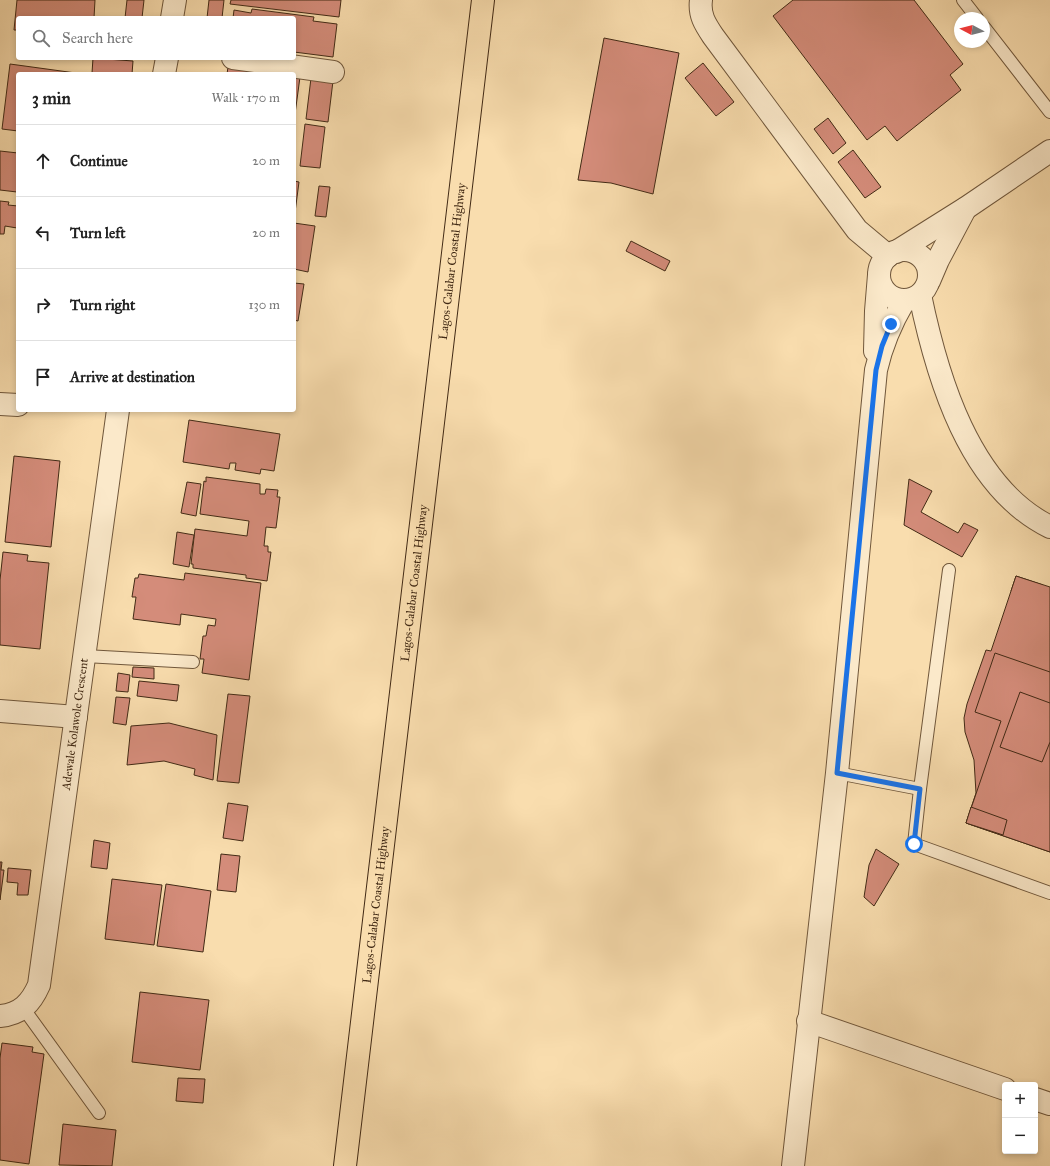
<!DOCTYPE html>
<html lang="en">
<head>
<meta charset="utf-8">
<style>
	:root { --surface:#fff; --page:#f6f6f6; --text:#222; --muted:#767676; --line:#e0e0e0 }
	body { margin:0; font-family:"IM FELL Great Primer",serif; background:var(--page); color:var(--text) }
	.controls { position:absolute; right:12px; bottom:12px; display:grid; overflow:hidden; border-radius:4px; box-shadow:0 2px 6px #0003 }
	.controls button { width:36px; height:36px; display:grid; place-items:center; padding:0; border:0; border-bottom:1px solid var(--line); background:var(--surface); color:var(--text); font:20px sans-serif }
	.compass { position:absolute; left:954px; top:12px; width:36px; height:36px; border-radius:50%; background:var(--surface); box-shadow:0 2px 6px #0003; rotate:277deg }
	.stop { position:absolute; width:12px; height:12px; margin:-9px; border:3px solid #1a73e8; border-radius:50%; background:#fff }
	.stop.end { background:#1a73e8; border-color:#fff; box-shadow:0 1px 4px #0008 }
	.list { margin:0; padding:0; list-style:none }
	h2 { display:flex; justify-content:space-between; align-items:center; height:52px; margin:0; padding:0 16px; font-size:17px }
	h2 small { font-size:13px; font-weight:400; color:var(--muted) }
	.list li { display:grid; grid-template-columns:26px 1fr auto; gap:12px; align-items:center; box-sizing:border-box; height:72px; padding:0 16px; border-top:1px solid var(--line) }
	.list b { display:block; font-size:15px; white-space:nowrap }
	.list em { font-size:13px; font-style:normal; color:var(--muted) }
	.icon { flex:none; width:22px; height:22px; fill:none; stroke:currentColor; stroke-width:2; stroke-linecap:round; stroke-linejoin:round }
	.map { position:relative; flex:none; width:1050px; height:1166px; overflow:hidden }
	.search { position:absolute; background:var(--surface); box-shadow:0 2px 6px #0003; left:16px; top:16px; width:280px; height:44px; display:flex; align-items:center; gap:10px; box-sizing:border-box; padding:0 14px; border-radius:4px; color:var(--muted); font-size:15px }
	.panel { position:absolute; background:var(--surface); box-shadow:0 2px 6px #0003; left:16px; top:72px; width:280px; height:340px; border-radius:4px }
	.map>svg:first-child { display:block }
	.building { fill:#d48c7a; stroke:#422a15 }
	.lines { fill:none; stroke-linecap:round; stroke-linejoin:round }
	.lane-casing { stroke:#70573b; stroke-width:14 }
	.street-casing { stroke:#70573b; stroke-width:24 }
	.highway-casing { stroke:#422a15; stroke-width:24 }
	.lane { stroke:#fbe9ca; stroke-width:12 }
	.street { stroke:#fbe9ca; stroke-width:22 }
	.highway { stroke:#f9ddae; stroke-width:22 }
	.route { stroke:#1a73e8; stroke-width:5 }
	.labels { text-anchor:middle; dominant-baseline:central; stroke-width:3.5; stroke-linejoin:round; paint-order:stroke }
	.street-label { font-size:12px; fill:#422a15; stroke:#fbe9ca }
</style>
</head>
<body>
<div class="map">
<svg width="1050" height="1166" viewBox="0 0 1050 1166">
	<rect width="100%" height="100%" fill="#f9ddae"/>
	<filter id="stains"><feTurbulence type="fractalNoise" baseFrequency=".005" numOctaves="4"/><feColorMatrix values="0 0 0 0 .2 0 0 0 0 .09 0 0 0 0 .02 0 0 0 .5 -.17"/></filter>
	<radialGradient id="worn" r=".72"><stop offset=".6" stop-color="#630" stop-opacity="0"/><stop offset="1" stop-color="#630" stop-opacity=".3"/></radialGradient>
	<!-- building -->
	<g class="building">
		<path d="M17,0H95L94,18H18V30H14Z"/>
		<path d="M127,0H144L142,18H125Z"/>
		<path d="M209,0H224L222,18H207Z"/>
		<path d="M231,0H341L339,17L230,4Z"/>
		<path d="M793,0H914L963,64L950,75L961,90L897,141L885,126L867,140L773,16Z"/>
		<path d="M252,9L314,17L313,21L337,24L333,57L294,52V18H233L234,10L251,13Z"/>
		<path d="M604,38L679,53L653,194L611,183L578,180Z"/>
		<path d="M93,58L133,61L132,74L92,73Z"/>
		<path d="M703,63L734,102L716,116L685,78Z"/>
		<path d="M10,64L83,74H18V131L2,129Z"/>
		<path d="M228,67L268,73L227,74Z"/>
		<path d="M294,76L300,77L295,114H294Z"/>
		<path d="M311,78L333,81L328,122L306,119Z"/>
		<path d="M828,118L846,143L833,154L814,129Z"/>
		<path d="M305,124L325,127L320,168L300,166Z"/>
		<path d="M853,150L881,187L865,198L838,162Z"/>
		<path d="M0,151L18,153L17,192L0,190Z"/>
		<path d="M294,181L299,182L294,220Z"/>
		<path d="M319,186L330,187L326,217L315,216Z"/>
		<path d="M0,201L9,202L8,205L18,206L17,228L5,226L4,234H0Z"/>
		<path d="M294,223L315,226L308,272L294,269Z"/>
		<path d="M631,241L670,261L665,271L626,251Z"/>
		<path d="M294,283L304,284L298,321L294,320Z"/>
		<path d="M189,420L280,434L274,471L261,469L260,474L235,470L236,463H230L229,469L183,462Z"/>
		<path d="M14,456L60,461L51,547L5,542Z"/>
		<path d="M206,477L260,484V494H265L266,489L278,490L277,497H280L276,528L266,527L264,546H268V552H271L267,581L246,578V575L193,568V564H191L195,529L247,536L249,521L200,514L204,481L206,482Z"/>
		<path d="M909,479L932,491L921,512L958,533L964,523L978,530L962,557L904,525Z"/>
		<path d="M187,482L201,484L196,516L181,513Z"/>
		<path d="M177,532L194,535L189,567L173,564Z"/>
		<path d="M3,552L28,555L27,561L49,563L40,649L0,645V580Z"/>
		<path d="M185,573L261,583L249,680L202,673L204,659H200L203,636H206L208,625L215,626L216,619L181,614L180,625L133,619L136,597H132L135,578H138L139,574L184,580Z"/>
		<path d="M1016,576L1043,585L1038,600L1011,591Z"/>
		<path d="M1016,576L1050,587V852L966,823L976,793L974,760L965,732L964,718L967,704L986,650L991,651Z"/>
		<path d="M995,653L1050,672V852L966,823L1001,721L975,712Z"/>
		<path d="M133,667L154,668V679L132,677Z"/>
		<path d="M118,673L130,675L128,692L116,691Z"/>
		<path d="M139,681L179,685L177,701L137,696Z"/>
		<path d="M1020,692L1050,703V742L1042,762L1000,747Z"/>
		<path d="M228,694L250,696L239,783L217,781Z"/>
		<path d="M116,697L130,698L126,725L113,723Z"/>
		<path d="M169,723L217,735L213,780L194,775L195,769L164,761L127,765L131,726Z"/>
		<path d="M228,803L248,806L243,841L223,838Z"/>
		<path d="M971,807L1007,820L1003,835L966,823Z"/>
		<path d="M94,840L110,843L107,869L91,867Z"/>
		<path d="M876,849L899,864L874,906L864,897L869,865Z"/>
		<path d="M221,854L240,856L236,892L217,890Z"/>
		<path d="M0,862H2L1,870H4L0,900Z"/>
		<path d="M8,868L31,870L28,895H17L18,883L7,882Z"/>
		<path d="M112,879L162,885L154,945L105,939Z"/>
		<path d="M166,884L211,891L203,952L157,946Z"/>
		<path d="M140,992L209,1000L200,1070L132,1062Z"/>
		<path d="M2,1043L33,1047L32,1052L44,1054L29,1164L0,1160V1058Z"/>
		<path d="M178,1078L205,1079L203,1103L176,1101Z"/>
		<path d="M63,1124L116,1130L112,1166L59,1165Z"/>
	</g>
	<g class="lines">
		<!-- lane casing -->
		<g class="lane-casing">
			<g id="lane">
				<path d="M963,0L977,18"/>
				<path d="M984,27L1050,112"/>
				<path d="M85,656L193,662"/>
				<path d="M837,773L920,789L949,570"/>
				<path d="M920,789L914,844L1050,893"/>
				<path d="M24,1009L99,1113"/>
			</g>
		</g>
		<!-- street casing -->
		<g class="street-casing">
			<g id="street">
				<path d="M701,0C699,15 705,24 713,36L857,230L888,256"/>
				<path d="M172,18L175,0"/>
				<path d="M233,58L333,72"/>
				<path d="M164,74L167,58"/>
				<circle cx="904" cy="275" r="25"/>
				<path d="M896,252L966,208L1050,151"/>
				<path d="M929,281L938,260L965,209"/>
				<path d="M920,295C937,377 969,487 1050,527"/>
				<path d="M875,351L876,311L879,275"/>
				<path d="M0,404L18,405"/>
				<path d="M0,711L76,717"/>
				<path id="s1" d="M0,1016C21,1014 31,1003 39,985L118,410"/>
				<path d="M808,1021L1005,1089"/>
				<path d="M1035,1099L1050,1104"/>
				<path d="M793,1166L837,773L876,370C882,344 891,323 904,301"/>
			</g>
		</g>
		<!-- highway casing -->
		<g class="highway-casing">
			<g id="highway">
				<path id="s2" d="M345,1166L483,0"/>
			</g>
		</g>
		<!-- lane -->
		<use href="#lane" class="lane"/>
		<!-- street -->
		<use href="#street" class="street"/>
		<!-- highway -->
		<use href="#highway" class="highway"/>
	</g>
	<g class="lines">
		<!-- route -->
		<path class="route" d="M891,324L882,346L876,370L837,773L920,789L914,844"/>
	</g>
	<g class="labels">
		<!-- street labels -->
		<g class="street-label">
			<text stroke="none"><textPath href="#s2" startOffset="911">Lagos-Calabar Coastal Highway</textPath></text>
			<text stroke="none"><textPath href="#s2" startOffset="587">Lagos-Calabar Coastal Highway</textPath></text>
			<text stroke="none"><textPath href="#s1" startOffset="316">Adewale Kolawole Crescent</textPath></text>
			<text stroke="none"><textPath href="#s2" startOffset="263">Lagos-Calabar Coastal Highway</textPath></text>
		</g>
	</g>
	<rect width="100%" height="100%" filter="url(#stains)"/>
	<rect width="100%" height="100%" fill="url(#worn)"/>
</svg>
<div class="controls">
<button>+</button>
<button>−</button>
</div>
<svg class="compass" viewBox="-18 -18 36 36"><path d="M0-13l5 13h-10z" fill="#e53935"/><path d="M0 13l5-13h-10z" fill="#767676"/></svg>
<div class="stop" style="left:914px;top:844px"></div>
<div class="stop end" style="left:891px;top:324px"></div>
<div class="search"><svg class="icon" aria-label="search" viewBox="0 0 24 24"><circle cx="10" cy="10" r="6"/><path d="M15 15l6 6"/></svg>Search here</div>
<section class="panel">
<h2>3 min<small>Walk · 170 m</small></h2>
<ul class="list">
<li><svg class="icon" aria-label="ahead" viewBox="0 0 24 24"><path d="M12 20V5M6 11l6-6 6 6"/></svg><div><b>Continue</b></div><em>20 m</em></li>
<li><svg class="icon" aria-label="left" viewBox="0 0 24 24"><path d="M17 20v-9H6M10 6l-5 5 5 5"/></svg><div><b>Turn left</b></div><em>20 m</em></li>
<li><svg class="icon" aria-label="right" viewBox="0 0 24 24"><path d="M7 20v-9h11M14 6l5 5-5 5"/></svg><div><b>Turn right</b></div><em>130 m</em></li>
<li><svg class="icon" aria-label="arrive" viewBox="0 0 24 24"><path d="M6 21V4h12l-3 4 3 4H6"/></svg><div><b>Arrive at destination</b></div></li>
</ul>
</section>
</div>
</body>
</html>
